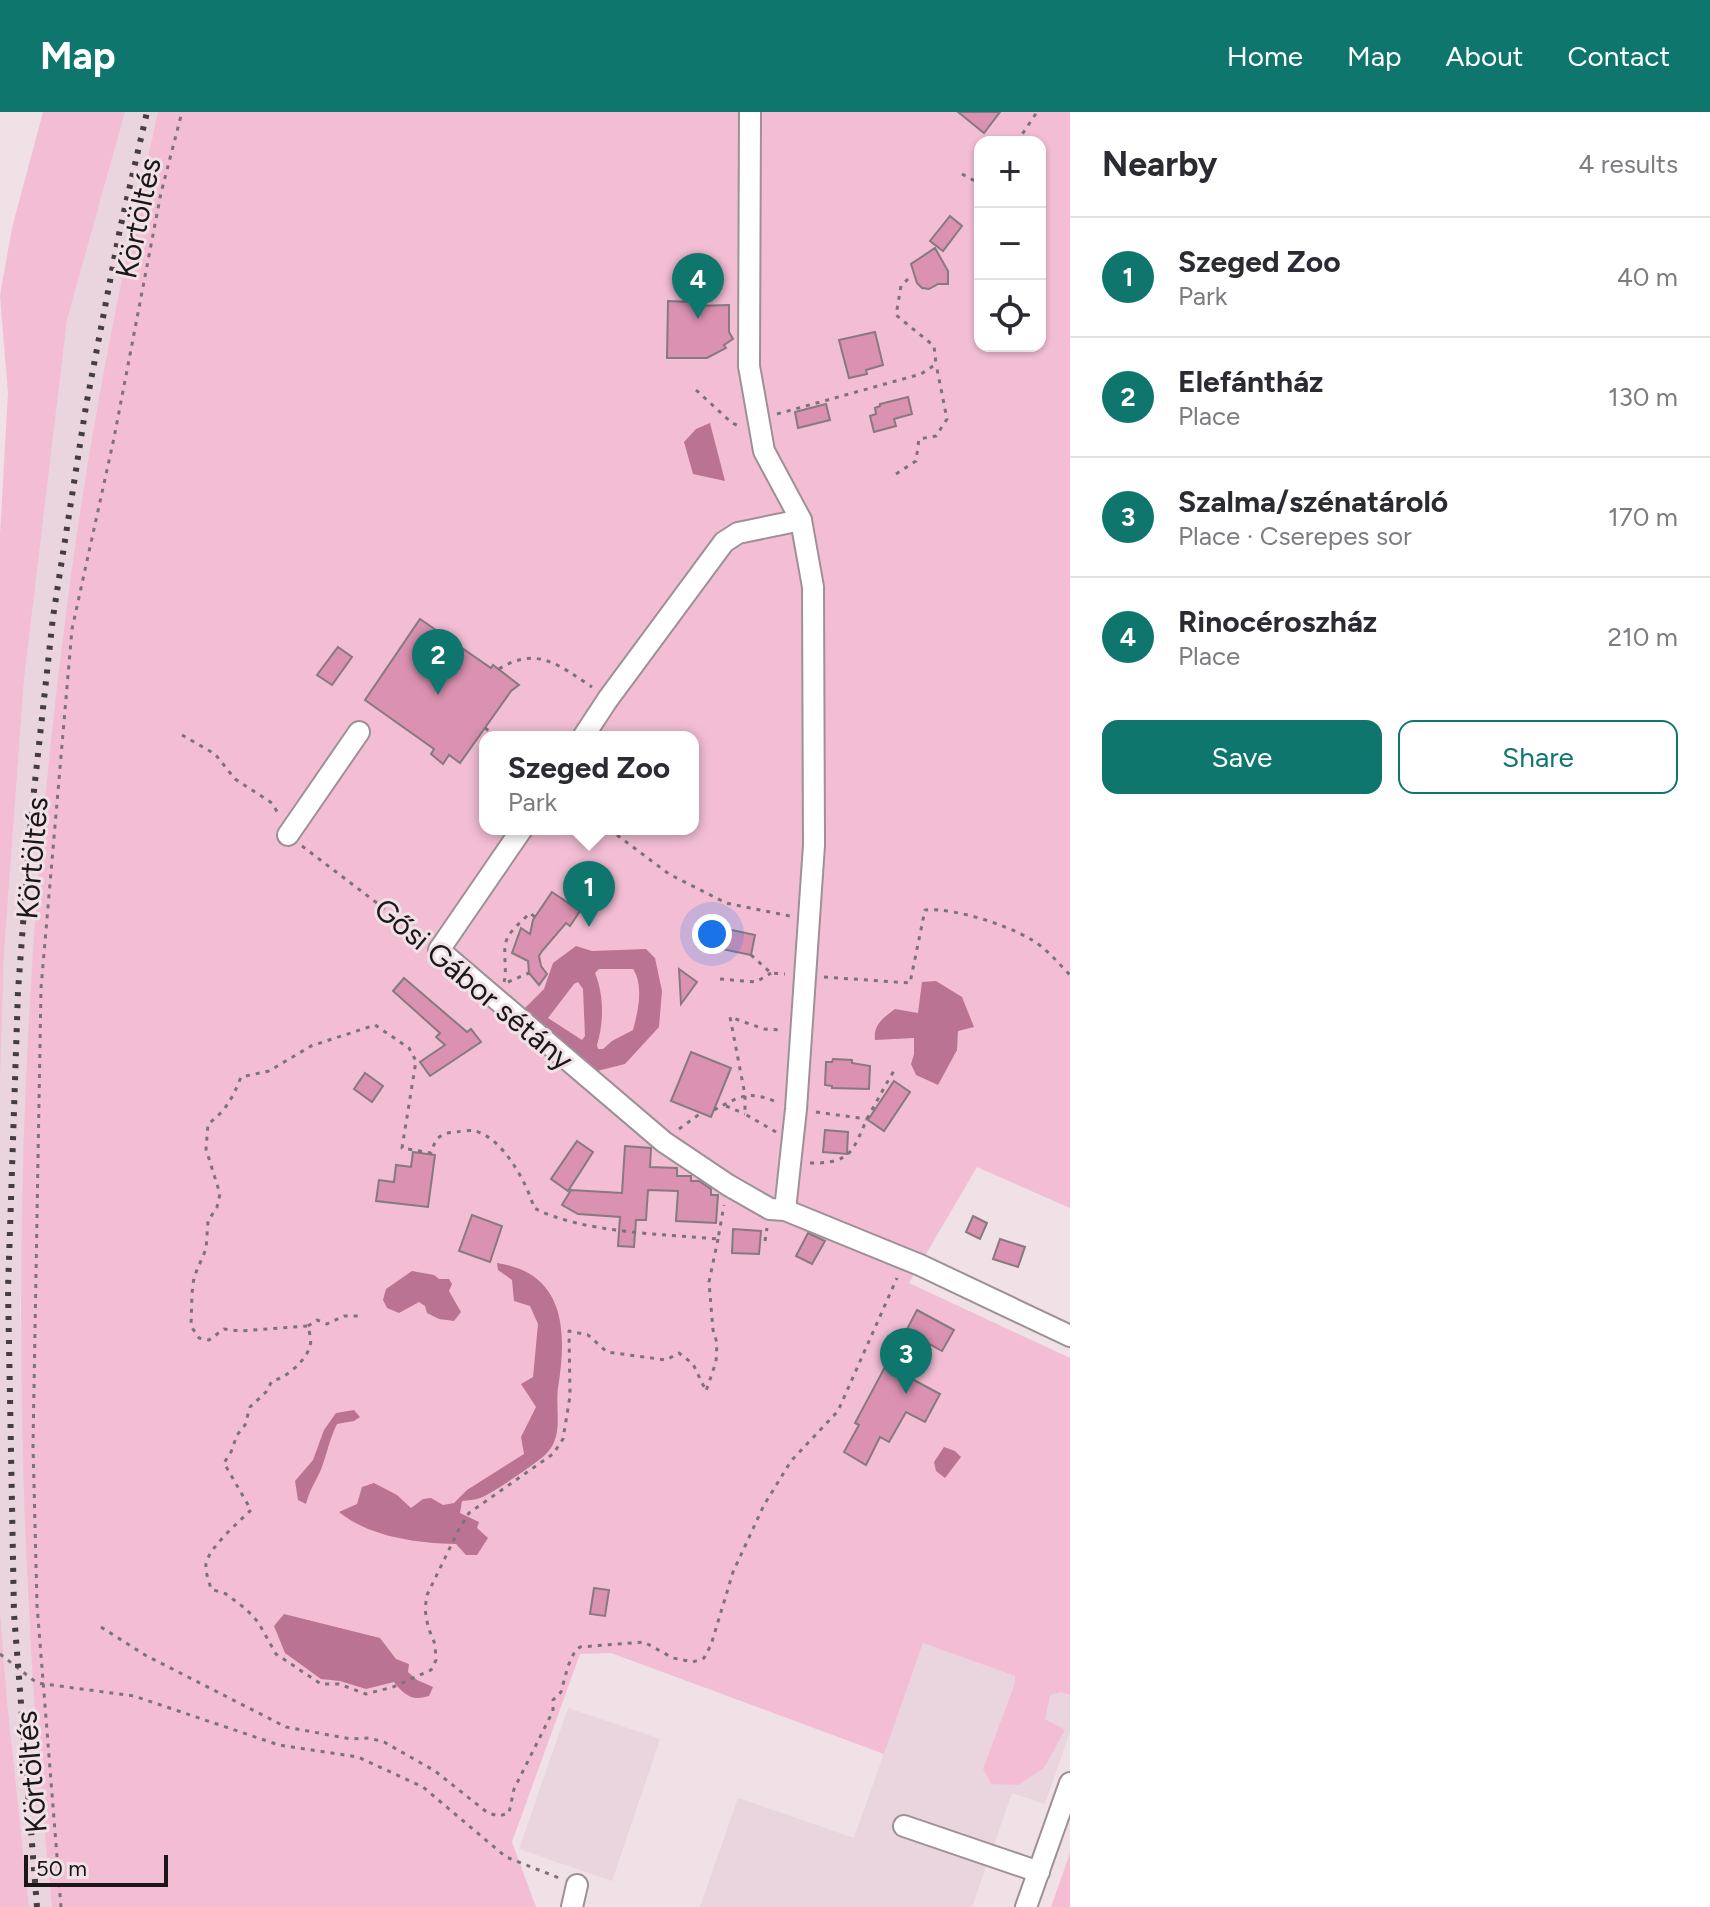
<!DOCTYPE html>
<html lang="en">
<head>
<meta charset="utf-8">
<style>
	:root { --surface:#fff; --page:#f2f2f3; --text:#2b2b33; --muted:#7c7c81; --line:#e1e1e2; --accent:#0f766e }
	body { margin:0; font-family:Figtree,sans-serif; background:var(--page); color:var(--text) }
	.controls { position:absolute; right:24px; top:24px; display:grid; overflow:hidden; border-radius:16px; box-shadow:0 2px 6px #0004 }
	.controls button { width:72px; height:72px; display:grid; place-items:center; padding:0; border:0; border-bottom:2px solid var(--line); background:var(--surface); color:var(--text); font:40px sans-serif }
	.scale { position:absolute; left:24px; bottom:20px; width:144px; box-sizing:border-box; padding-left:8px; border:4px solid #1b1718; border-top:0; font-size:22px; line-height:28px; white-space:nowrap; color:#1b1718; -webkit-text-stroke:6px #efe1e6; paint-order:stroke }
	.you { position:absolute; left:712px; top:822px; width:28px; height:28px; margin:-20px; border:6px solid #fff; border-radius:50%; background:#1a73e8; box-shadow:0 0 0 12px #1a73e833 }
	.badge { display:grid; place-items:center; width:52px; height:52px; border-radius:50%; background:var(--accent); color:#fff; font-size:26px; font-weight:700 }
	.pin { position:absolute; translate:-50% -66px; filter:drop-shadow(0 2px 4px #0008) }
	.pin::after { content:''; position:absolute; top:42px; width:28px; height:24px; background:inherit; clip-path:polygon(0 0,100% 0,50% 100%) }
	.popup { position:absolute; left:479px; top:619px; width:220px; height:104px; box-sizing:border-box; display:grid; place-content:center; border-radius:16px; background:var(--surface); filter:drop-shadow(0 2px 6px #0005); font-size:26px; white-space:nowrap; color:var(--muted) }
	.popup b { font-size:30px; color:var(--text) }
	.popup::after { content:''; position:absolute; left:50%; top:100%; margin-left:-16px; border:16px solid transparent; border-top-color:var(--surface) }
	.list { margin:0; padding:0; list-style:none }
	h2 { display:flex; justify-content:space-between; align-items:center; height:104px; margin:0; padding:0 32px; font-size:34px }
	h2 small { font-size:26px; font-weight:400; color:var(--muted) }
	.list li { display:grid; grid-template-columns:52px 1fr auto; gap:24px; align-items:center; box-sizing:border-box; height:120px; padding:0 32px; border-top:2px solid var(--line) }
	.list b { display:block; font-size:30px; white-space:nowrap }
	.list p { margin:0; font-size:26px; white-space:nowrap; color:var(--muted) }
	.list em { font-size:26px; font-style:normal; color:var(--muted) }
	.actions { display:flex; gap:16px; padding:24px 32px }
	.actions a { flex:1; padding:18px 0; border:2px solid var(--accent); border-radius:16px; text-align:center; font-size:28px; color:var(--accent) }
	.actions .main { background:var(--accent); color:#fff }
	.icon { flex:none; width:44px; height:44px; fill:none; stroke:currentColor; stroke-width:2; stroke-linecap:round; stroke-linejoin:round }
	.map { position:relative; flex:none; width:1070px; height:1795px; overflow:hidden }
	header { display:flex; align-items:center; gap:48px; box-sizing:border-box; height:112px; padding:0 40px; background:var(--accent); color:#fff }
	header strong { font-size:38px }
	nav { display:flex; gap:44px; margin-inline-start:auto; font-size:28px }
	main { display:flex }
	aside { flex:1; background:var(--surface) }
	.map>svg:first-child { display:block }
	.built { fill:#ead4dd }
	.green { fill:#f3bed4; fill-rule:evenodd }
	.water { fill:#ba7393; fill-rule:evenodd }
	.building { fill:#db91b1; stroke:#867a7e; stroke-width:2 }
	.lines { fill:none; stroke-linecap:round; stroke-linejoin:round }
	.minor-casing { stroke:#9e9196; stroke-width:24 }
	.path { stroke:#7b7376; stroke-width:3; stroke-dasharray:4 6; stroke-linecap:butt }
	.minor { stroke:#fff; stroke-width:20 }
	.rail { stroke:#443e40; stroke-width:6; stroke-dasharray:4 8; stroke-linecap:butt }
	.labels { text-anchor:middle; dominant-baseline:central; stroke-width:6; stroke-linejoin:round; paint-order:stroke }
	.street-label { font-size:30px; fill:#1b1718; stroke:#efe1e6 }
</style>
</head>
<body>
<header>
<strong>Map</strong>
<nav><a>Home</a><a>Map</a><a>About</a><a>Contact</a></nav>
</header>
<main>
<div class="map">
<svg width="1070" height="1795" viewBox="0 0 1070 1795">
	<rect width="100%" height="100%" fill="#efe1e6"/>
	<!-- built -->
	<g class="built">
		<path d="M125,0H158L146,51L44,697L30,889L20,1198L28,1495L52,1795H29L7,1588L0,1498V972L4,842L24,568L67,208Z"/>
		<path d="M923,1531L1070,1583V1620L1045,1692L1012,1681L972,1795H700L738,1686L854,1726Z"/>
		<path d="M568,1596L660,1627L612,1769L519,1737Z"/>
	</g>
	<!-- green -->
	<g class="green">
		<path d="M43,0H125L67,208L24,568L4,842L0,971V422L8,281L0,184L12,116Z"/>
		<path d="M158,0H1070V1096L977,1055L909,1171L1070,1246V1583L1061,1580L1050,1583L1045,1607L1065,1618L1044,1656L1018,1673L991,1672L983,1657L1015,1571V1564L923,1531L884,1642L611,1541L580,1542L512,1730L536,1795H52C8,1371 10,941 64,518C85,344 119,171 158,0ZM980,30H1040V234H980ZM485,625H693V717H485Z"/>
		<path d="M0,1498L7,1588L29,1795H0Z"/>
		<path d="M1070,1741V1795H1051Z"/>
	</g>
	<!-- water -->
	<g class="water">
		<path d="M710,311L725,369L693,362L684,330L696,317Z"/>
		<path d="M576,834L592,839L646,837L655,846L662,879L659,915L625,952L593,960L522,899L544,877L553,851ZM599,857H633C644,873 638,900 633,918L612,929L603,937H598L597,933C604,910 604,883 595,861ZM578,870L583,877L585,924L582,928L548,906L574,872Z"/>
		<path d="M936,869L962,885L974,915L958,919L957,938L938,973L916,963L911,952L914,942V926L875,928C873,913 883,906 895,897L918,901L922,870Z"/>
		<path d="M497,1151C566,1161 567,1220 558,1276C555,1297 564,1323 547,1341C540,1349 490,1383 480,1386C475,1388 468,1388 462,1389L460,1401L479,1410L477,1416L488,1426L477,1443H466L456,1432C416,1431 370,1425 339,1400L357,1392L362,1375L374,1371L397,1383L411,1396L423,1387L431,1386L443,1393L454,1391L467,1378L524,1342L521,1325L536,1295L521,1272L533,1265L538,1212L530,1194L514,1189L512,1168L498,1158Z"/>
		<path d="M412,1159L434,1163L439,1167H449L452,1172L449,1179L461,1200L454,1209L439,1207L427,1201L425,1194L419,1190L399,1201L387,1196L383,1188L386,1177Z"/>
		<path d="M354,1298L360,1305L354,1309L337,1312C330,1326 327,1341 322,1355C317,1368 309,1378 306,1392L298,1388L295,1369L313,1348L324,1318L336,1301Z"/>
		<path d="M944,1335L955,1339L961,1345L945,1366L936,1359L934,1350Z"/>
		<path d="M284,1502L380,1526L396,1547L409,1552L408,1560L417,1568L433,1575L429,1584C412,1589 405,1584 394,1570L366,1577L340,1569L321,1567L285,1541L274,1514Z"/>
	</g>
	<!-- building -->
	<g class="building">
		<path d="M958,0H1000L984,21Z"/>
		<path d="M950,104L962,114L943,139L930,129Z"/>
		<path d="M935,136L948,159V172H938L929,177L922,176L917,171L911,152Z"/>
		<path d="M668,189L694,190V194L729,193V220L733,227L724,233L726,236L707,246H667Z"/>
		<path d="M875,220L883,253L866,258L867,262L849,266L839,228Z"/>
		<path d="M908,285L912,302L894,307L896,314L874,320L870,304L876,302L875,296L880,294V292Z"/>
		<path d="M826,292L830,308L798,316L795,300Z"/>
		<path d="M420,507L491,556L493,553L519,573L511,579L460,651L449,643L443,652L431,642L434,637L365,588Z"/>
		<path d="M338,535L352,545L332,573L317,563Z"/>
		<path d="M552,780L580,799L570,814L566,811L542,839L539,844L541,854L547,862L539,873L529,861L528,849L512,841L521,816L530,822L533,808Z"/>
		<path d="M713,814L755,823L751,843L708,834Z"/>
		<path d="M679,857L697,870L681,892Z"/>
		<path d="M404,866L467,920L471,917L481,930L430,964L420,950L445,933L436,925L440,921L393,879Z"/>
		<path d="M691,940L731,956L711,1005L671,989Z"/>
		<path d="M833,947L852,948V951L870,954L869,977L832,976V974L825,973L826,950H832Z"/>
		<path d="M365,961L383,974L372,990L354,977Z"/>
		<path d="M894,969L910,980L884,1019L868,1008Z"/>
		<path d="M825,1018L848,1020L847,1042L823,1040Z"/>
		<path d="M577,1029L593,1040L568,1079L551,1067Z"/>
		<path d="M625,1034L651,1036L650,1055L677,1056V1064H691V1069H699L711,1077V1083H718L716,1111L676,1109L678,1079L648,1078L646,1108H636L634,1135L618,1134L620,1105L578,1102L562,1093L571,1078L622,1081Z"/>
		<path d="M413,1040L435,1043L428,1095L376,1089L379,1068L394,1070L396,1053L411,1055Z"/>
		<path d="M472,1103L502,1114L490,1150L459,1139Z"/>
		<path d="M973,1104L987,1111L980,1127L966,1120Z"/>
		<path d="M733,1117L761,1119L759,1142L732,1141Z"/>
		<path d="M808,1121L825,1129L812,1152L796,1144Z"/>
		<path d="M1000,1127L1025,1135L1018,1155L993,1147Z"/>
		<path d="M917,1198L954,1218L942,1239L906,1219Z"/>
		<path d="M886,1253L940,1282L925,1310L906,1300L889,1330L880,1325L866,1353L844,1340L859,1313L855,1311Z"/>
		<path d="M594,1476L609,1478L605,1504L590,1502Z"/>
	</g>
	<g class="lines">
		<!-- minor casing -->
		<g class="minor-casing">
			<g id="minor">
				<path d="M750,0L749,254L764,339L801,408L813,475L814,733L796,997L785,1098"/>
				<path d="M583,625L608,587L724,430L738,421L801,408"/>
				<path d="M522,717L439,838L664,1030L728,1073L770,1097L785,1098L920,1153L1070,1224"/>
				<path d="M288,723L359,620"/>
				<path d="M904,1714L1039,1760"/>
				<path d="M572,1795L577,1773"/>
				<path d="M1026,1795L1070,1671"/>
			</g>
		</g>
		<!-- path -->
		<g class="path">
			<path d="M1017,30L1037,0"/>
			<path d="M962,62L973,68H980"/>
			<path d="M696,278L732,311L739,314"/>
			<path d="M777,302L921,262L936,252L934,234L896,203L901,174L908,167"/>
			<path d="M896,362L916,349L919,327L936,324L947,307L936,252"/>
			<path d="M499,557C537,533 560,554 592,575"/>
			<path d="M485,616L499,625"/>
			<path d="M182,623L215,642L235,667L272,691L279,703"/>
			<path d="M609,717L669,762L726,791L790,804"/>
			<path d="M302,734L423,826"/>
			<path d="M751,843L771,861L785,862"/>
			<path d="M824,865L910,871L925,798C954,795 1021,816 1043,836C1053,844 1061,854 1070,863"/>
			<path d="M720,867L756,870L771,861"/>
			<path d="M504,870C508,856 501,837 508,825C512,817 523,808 530,801L535,805"/>
			<path d="M508,870L529,861"/>
			<path d="M726,994L745,1002"/>
			<path d="M714,998C741,984 747,978 777,990"/>
			<path d="M816,1000L867,1007"/>
			<path d="M679,1017L701,1001"/>
			<path d="M776,1020L745,1002V983L730,905L764,917L782,918"/>
			<path d="M810,1051C855,1052 853,1035 869,1003C878,987 886,972 895,957"/>
			<path d="M718,1127L709,1170L713,1218L717,1231L716,1250L706,1279L693,1252L679,1241L666,1248L607,1240L588,1223L569,1219L570,1284L563,1327L553,1342L469,1401L459,1417L427,1483L425,1497L428,1515L435,1532L436,1548L431,1558L393,1575L366,1582L339,1572H321L276,1542L258,1510L246,1497L226,1482L211,1477C209,1469 205,1460 206,1452C209,1435 239,1410 251,1398L224,1351L231,1340L237,1323L245,1313L250,1295L266,1280L272,1269C286,1266 306,1249 310,1234C312,1228 309,1220 308,1214L240,1219L224,1217L209,1228L199,1226L191,1214L192,1181L194,1165L206,1137L208,1109L217,1095L220,1082L206,1037L208,1012C226,999 233,985 241,965L269,959L311,934L375,913L409,936L416,949L402,1036L431,1041C436,1025 440,1021 457,1020C462,1019 470,1018 475,1019C503,1026 527,1071 534,1096C582,1121 663,1122 718,1127L724,1093"/>
			<path d="M765,1129L767,1116"/>
			<path d="M308,1214L317,1208L327,1212L344,1204H360"/>
			<path d="M101,1515L145,1543L286,1615L351,1627L369,1626L384,1630L435,1659L488,1701L499,1704L509,1701L514,1677L553,1599V1588L561,1580L568,1554L575,1539L580,1535L644,1530L673,1546L693,1550L704,1546L711,1533L733,1460L764,1393L791,1349L838,1299L897,1166"/>
			<path d="M0,1542L37,1571L134,1584L279,1633L358,1645L423,1675L506,1745L559,1766"/>
			<path d="M61,1795L37,1493L33,1333L41,876L72,517L114,326L161,81L182,0"/>
		</g>
		<!-- minor -->
		<use href="#minor" class="minor"/>
		<!-- rail -->
		<path class="rail" d="M37,1795L14,1502L8,1177L18,879L31,706L53,505L86,294L120,117L147,0"/>
	</g>
	<g class="labels">
		<!-- street labels -->
		<g class="street-label">
			<text transform="translate(138 106) rotate(-78)">Körtöltés</text>
			<text transform="translate(32 746) rotate(-85)">Körtöltés</text>
			<text transform="translate(474 872) rotate(40)">Gősi Gábor sétány</text>
			<text transform="translate(31 1660) rotate(-95)">Körtöltés</text>
		</g>
	</g>
</svg>
<div class="controls">
<button>+</button>
<button>−</button>
<button><svg class="icon" aria-label="locate" viewBox="0 0 24 24"><circle cx="12" cy="12" r="6"/><path d="M12 2v4M12 18v4M2 12h4M18 12h4"/></svg></button>
</div>
<div class="scale">50 m</div>
<div class="you"></div>
<div class="pin badge" style="left:589px;top:815px">1</div>
<div class="popup"><b>Szeged Zoo</b>Park</div>
<div class="pin badge" style="left:438px;top:583px">2</div>
<div class="pin badge" style="left:906px;top:1282px">3</div>
<div class="pin badge" style="left:698px;top:207px">4</div>
</div>
<aside>
<h2>Nearby<small>4 results</small></h2>
<ul class="list">
<li><span class="badge">1</span><div><b>Szeged Zoo</b><p>Park</p></div><em>40 m</em></li>
<li><span class="badge">2</span><div><b>Elefántház</b><p>Place</p></div><em>130 m</em></li>
<li><span class="badge">3</span><div><b>Szalma/szénatároló</b><p>Place · Cserepes sor</p></div><em>170 m</em></li>
<li><span class="badge">4</span><div><b>Rinocéroszház</b><p>Place</p></div><em>210 m</em></li>
</ul>
<div class="actions"><a class="main">Save</a><a>Share</a></div>
</aside>
</main>
</body>
</html>
